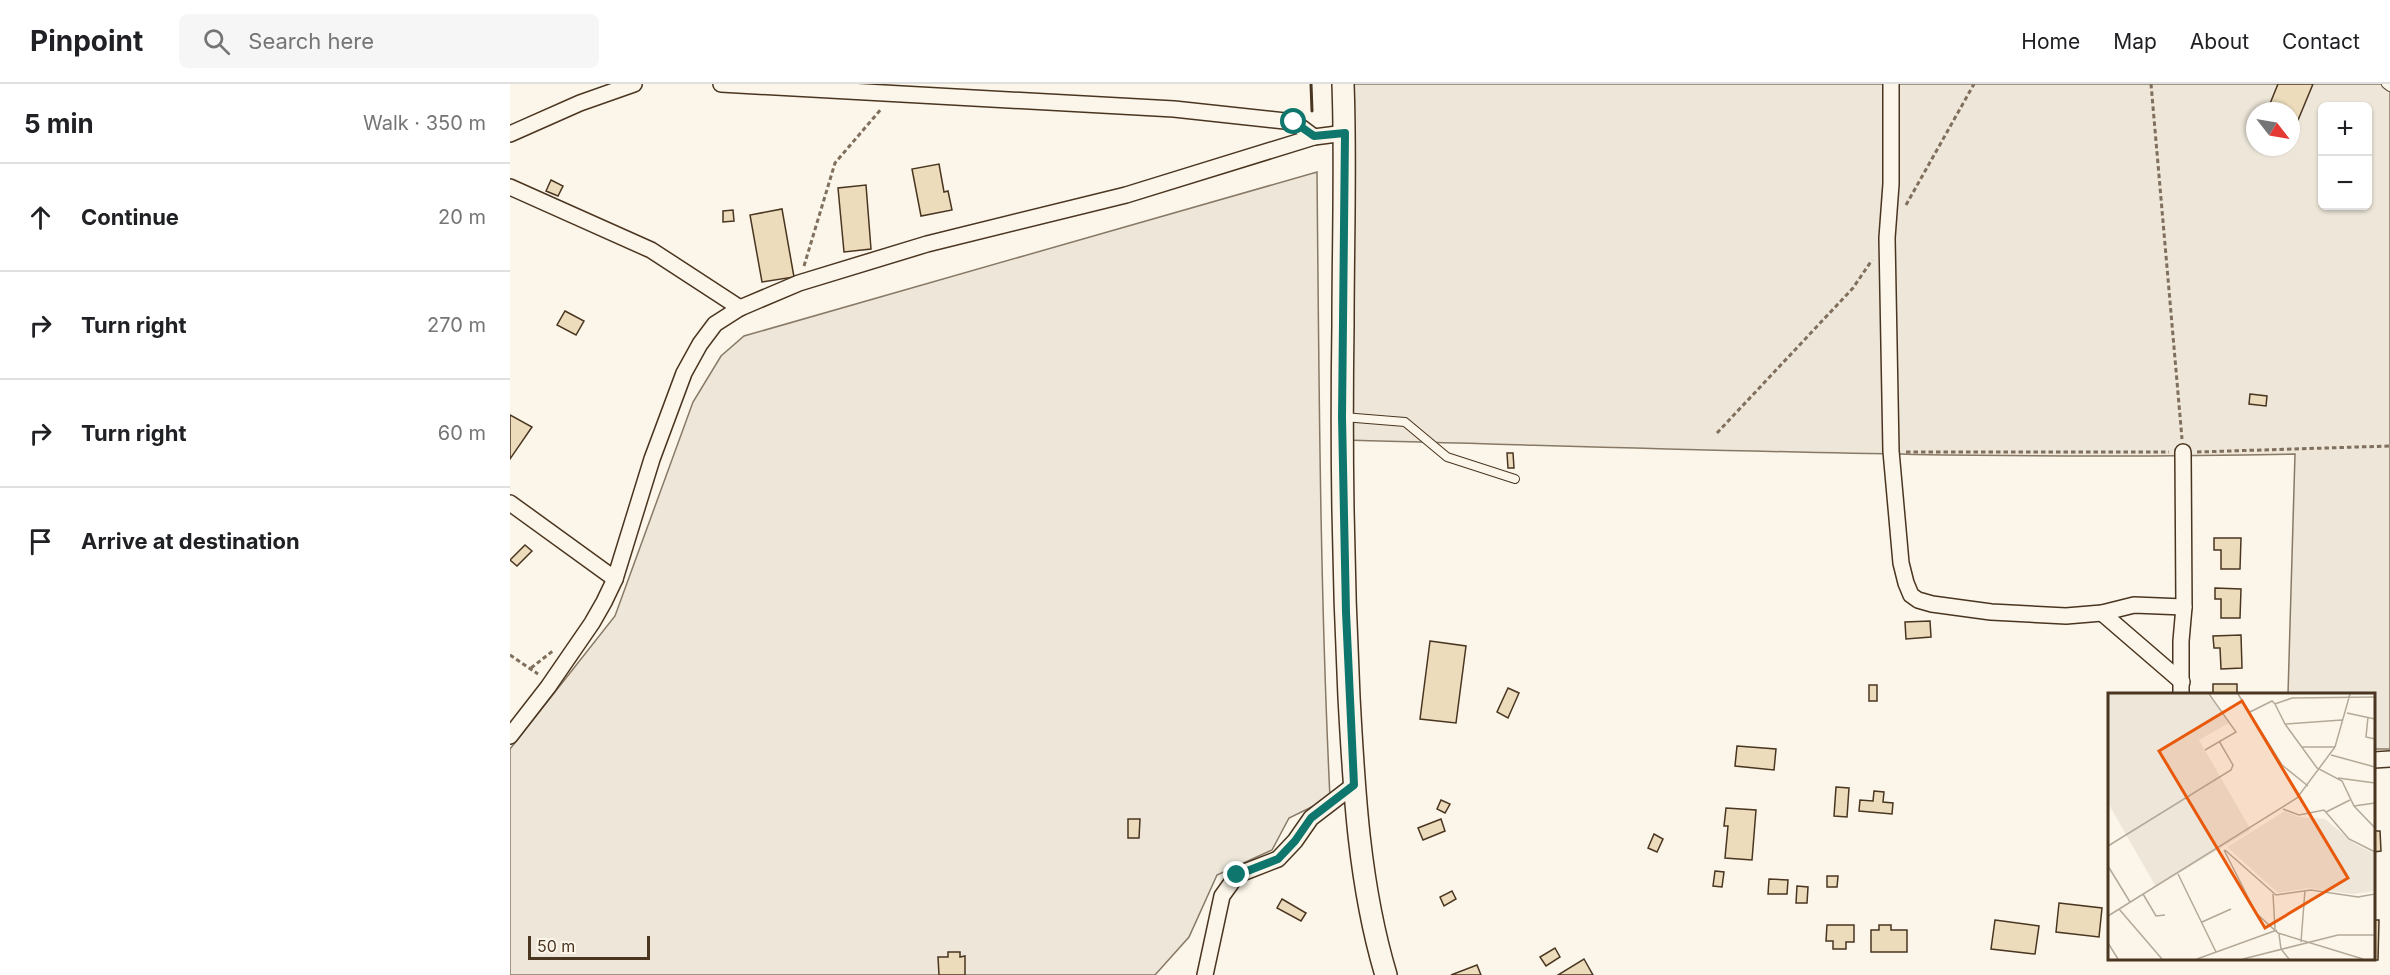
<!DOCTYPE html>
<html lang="en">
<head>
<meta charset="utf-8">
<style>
	:root { --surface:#fff; --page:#f6f6f6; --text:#202124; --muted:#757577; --line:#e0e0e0 }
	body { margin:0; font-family:Inter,sans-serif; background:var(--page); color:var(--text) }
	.controls { position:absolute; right:18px; top:18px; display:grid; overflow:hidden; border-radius:9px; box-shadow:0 2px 4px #0004 }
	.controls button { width:54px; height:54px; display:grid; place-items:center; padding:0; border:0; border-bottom:2px solid var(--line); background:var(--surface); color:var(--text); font:30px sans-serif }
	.compass { position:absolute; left:1736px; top:18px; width:54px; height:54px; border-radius:50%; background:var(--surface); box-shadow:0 2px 4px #0004; rotate:121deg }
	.scale { position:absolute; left:18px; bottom:15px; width:122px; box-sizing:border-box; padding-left:6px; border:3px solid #4a3520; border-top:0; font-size:16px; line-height:21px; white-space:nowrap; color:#4a3520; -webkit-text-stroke:4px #fbf6e9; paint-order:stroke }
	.stop { position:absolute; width:18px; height:18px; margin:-14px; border:4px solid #0f766e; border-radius:50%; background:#fff }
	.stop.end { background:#0f766e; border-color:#fff; box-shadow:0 2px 6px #0008 }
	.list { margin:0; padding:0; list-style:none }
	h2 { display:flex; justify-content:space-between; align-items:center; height:78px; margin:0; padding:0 24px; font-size:26px }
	h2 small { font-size:20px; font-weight:400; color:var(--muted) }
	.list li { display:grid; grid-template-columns:39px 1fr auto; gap:18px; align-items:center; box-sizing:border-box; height:108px; padding:0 24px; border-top:2px solid var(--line) }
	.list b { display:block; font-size:22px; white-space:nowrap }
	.list em { font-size:20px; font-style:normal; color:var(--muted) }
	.icon { flex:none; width:33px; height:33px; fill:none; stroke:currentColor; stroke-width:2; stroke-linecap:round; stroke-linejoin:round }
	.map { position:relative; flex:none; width:1880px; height:891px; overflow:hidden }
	header { display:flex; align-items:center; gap:36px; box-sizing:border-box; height:84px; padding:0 30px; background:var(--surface); border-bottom:2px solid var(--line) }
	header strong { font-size:28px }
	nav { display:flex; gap:33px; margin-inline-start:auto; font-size:21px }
	.search { width:420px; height:54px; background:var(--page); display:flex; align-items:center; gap:15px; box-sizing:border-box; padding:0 21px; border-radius:9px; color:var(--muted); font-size:22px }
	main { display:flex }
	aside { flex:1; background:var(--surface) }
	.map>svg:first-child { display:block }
	.green { fill:#ede6d9; stroke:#887966; stroke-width:1.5; fill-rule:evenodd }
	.building { fill:#ecdcbc; stroke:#4a3520; stroke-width:1.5 }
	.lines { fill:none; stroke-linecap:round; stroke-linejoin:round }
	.service-casing { stroke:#4a3520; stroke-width:10 }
	.minor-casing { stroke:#4a3520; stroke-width:18 }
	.secondary-casing { stroke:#4a3520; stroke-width:24 }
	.path { stroke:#7f6f5c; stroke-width:3; stroke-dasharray:4.5 3; stroke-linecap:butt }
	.service { stroke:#fbf6e9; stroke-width:8 }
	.minor { stroke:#fbf6e9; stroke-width:15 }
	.secondary { stroke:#fbf6e9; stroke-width:21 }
	.wall { stroke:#4a3520; stroke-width:3 }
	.route { stroke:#0f766e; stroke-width:8 }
	.inset-road { fill:none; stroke:#b4a999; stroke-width:1.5 }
	.view { fill:#e8590c; fill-opacity:0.15; stroke:#e8590c; stroke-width:3 }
	.inset-edge { fill:none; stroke:#4a3520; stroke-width:3 }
</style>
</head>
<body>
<header>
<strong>Pinpoint</strong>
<div class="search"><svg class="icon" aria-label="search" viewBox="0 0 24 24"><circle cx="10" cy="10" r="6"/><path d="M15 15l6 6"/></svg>Search here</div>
<nav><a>Home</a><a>Map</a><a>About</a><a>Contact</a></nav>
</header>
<main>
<aside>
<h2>5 min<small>Walk · 350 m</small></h2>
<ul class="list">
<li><svg class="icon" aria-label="ahead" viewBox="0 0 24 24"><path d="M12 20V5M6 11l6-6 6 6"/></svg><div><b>Continue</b></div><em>20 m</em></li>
<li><svg class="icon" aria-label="right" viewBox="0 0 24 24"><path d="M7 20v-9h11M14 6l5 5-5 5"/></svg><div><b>Turn right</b></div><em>270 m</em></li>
<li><svg class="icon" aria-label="right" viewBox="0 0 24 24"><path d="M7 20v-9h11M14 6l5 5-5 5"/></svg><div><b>Turn right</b></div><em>60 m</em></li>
<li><svg class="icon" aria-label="arrive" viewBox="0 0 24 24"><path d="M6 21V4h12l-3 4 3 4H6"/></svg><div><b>Arrive at destination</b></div></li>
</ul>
</aside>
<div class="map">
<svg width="1880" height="891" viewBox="0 0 1880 891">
	<rect width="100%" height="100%" fill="#fbf6e9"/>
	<!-- green -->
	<g class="green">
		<path d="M832,0H1880V665H1864V610H1778L1785,370C1468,377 1151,364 835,356ZM1812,22H1858V122H1812ZM1745,27H1781V63H1745Z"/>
		<path d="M807,88C809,297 810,506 820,714L779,734L762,766L707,791L679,853L645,891H0V665L105,532L183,318L211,272L234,252Z"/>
	</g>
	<!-- building -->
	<g class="building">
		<path d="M1768,0H1803L1781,53V27H1757Z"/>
		<path d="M429,80L434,108L438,107L442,126L411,132L402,85Z"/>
		<path d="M41,96L53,102L48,112L36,107Z"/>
		<path d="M356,101L361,165L334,168L328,104Z"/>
		<path d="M272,125L284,193L252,198L240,131Z"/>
		<path d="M223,126L224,137L213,138V127Z"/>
		<path d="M55,227L74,237L66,251L47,241Z"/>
		<path d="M1740,310L1757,312L1756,322L1739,320Z"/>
		<path d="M0,331L22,343L0,375Z"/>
		<path d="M997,369H1003L1004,384H998Z"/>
		<path d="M1704,454H1731L1730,485H1711V466H1704Z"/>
		<path d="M15,461L22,467L7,482L0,476Z"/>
		<path d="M1705,504L1731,505L1730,534H1711V515H1705Z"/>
		<path d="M1420,537L1421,553L1396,555L1395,538Z"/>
		<path d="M1731,551L1732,584L1711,585L1710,564H1704L1703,552Z"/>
		<path d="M920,557L956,562L946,639L910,635Z"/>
		<rect x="1703" y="600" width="24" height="10"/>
		<rect x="1359" y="601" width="8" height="16"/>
		<path d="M998,604L1009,609L998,634L987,628Z"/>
		<path d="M1227,662L1266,665L1264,686L1225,682Z"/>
		<path d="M1326,703L1339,704L1337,733L1324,732Z"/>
		<path d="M1364,707L1374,708L1373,718L1383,719L1382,730L1349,727L1350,716L1363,717Z"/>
		<path d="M931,716L940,720L935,729L927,725Z"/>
		<path d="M1216,724L1246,726L1242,776L1215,774L1218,742H1214Z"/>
		<path d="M618,735H630L629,754H618Z"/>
		<path d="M931,735L935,747L913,756L908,744Z"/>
		<path d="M1864,747H1870L1871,767L1864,768Z"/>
		<path d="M1144,750L1153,755L1147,768L1138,764Z"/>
		<path d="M1205,787L1214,788L1212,803L1203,802Z"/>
		<path d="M1317,792H1328L1327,803H1317Z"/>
		<path d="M1259,795L1278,796L1277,810H1258Z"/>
		<path d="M1287,802L1298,803L1297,819H1286Z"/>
		<path d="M942,807L946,815L934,822L930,813Z"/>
		<path d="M772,815L796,829L791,837L767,824Z"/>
		<path d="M1549,819L1592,824L1589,853L1546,848Z"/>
		<path d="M1485,836L1529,842L1525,870L1481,865Z"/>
		<path d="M1864,836H1869L1868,876H1851L1864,874Z"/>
		<path d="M1317,841H1344V858H1336V865H1323V857H1316Z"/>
		<path d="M1369,841H1381V846H1397V868H1361V846H1369Z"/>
		<path d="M1045,864L1050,873L1036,882L1030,873Z"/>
		<path d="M438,868H450V873L455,872V891H429L428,873H438Z"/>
		<path d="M1074,875L1083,891H1048Z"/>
		<path d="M967,881L971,891H941Z"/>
	</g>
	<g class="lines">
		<!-- service casing -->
		<g class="service-casing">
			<g id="service">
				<path d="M1876,0L1880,3"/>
				<path d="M833,333L895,338L937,373L1005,395"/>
			</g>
		</g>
		<!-- minor casing -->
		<g class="minor-casing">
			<g id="minor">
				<path d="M211,0L664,25L784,38L804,53"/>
				<path d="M1381,0V100L1377,154L1381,367L1391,479L1396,499L1401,511L1408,516L1422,520L1481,528L1556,532L1592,529L1624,521L1674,523"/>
				<path d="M0,50L70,19L124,0"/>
				<path d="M0,103L141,166L230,224"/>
				<path d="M0,419L105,495"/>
				<path d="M1592,529L1672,598"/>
				<path d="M1671,610V557L1674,523L1673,368"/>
				<path d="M0,652L38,603L82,539L94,518L105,495L142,375L174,289L190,260L205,240L230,224L289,199L417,160L616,111L804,53L835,49"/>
				<path d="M1864,676L1880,675"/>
				<path d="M695,891L712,812L727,791L768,775L785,757L801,734L844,701"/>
			</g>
		</g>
		<!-- secondary casing -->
		<g class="secondary-casing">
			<path id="secondary" d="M833,0C836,80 833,160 833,241C831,365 833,489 839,613C844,706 849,801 876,891"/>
		</g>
		<!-- path -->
		<g class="path">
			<path d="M1641,0L1672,355"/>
			<path d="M1396,121L1464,0"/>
			<path d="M294,182L325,79L372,24"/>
			<path d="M1207,349L1343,204L1362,176"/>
			<path d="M1396,368H1659"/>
			<path d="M1687,368L1880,362"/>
			<path d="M0,571L28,590"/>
			<path d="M21,584L44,566"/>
		</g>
		<!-- service -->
		<use href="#service" class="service"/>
		<!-- minor -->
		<use href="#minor" class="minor"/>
		<!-- secondary -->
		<use href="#secondary" class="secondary"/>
		<!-- wall -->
		<path class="wall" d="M801,0L802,27"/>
	</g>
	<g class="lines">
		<!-- route -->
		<path class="route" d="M727,791L768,775L785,757L801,734L844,701L836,528L832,333L835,49L804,52L784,38"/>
	</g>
	<!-- overview -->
	<g transform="translate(1598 609)">
		<rect width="267" height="267" fill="#fbf6e9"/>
		<path d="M0,1H99L121,30L91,47L143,137L48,194L0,110ZM177,118L191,124L217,126L247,151L267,161V198L245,201L201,195L170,200L119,154Z" fill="#ede6d9"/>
		<path class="inset-road" d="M130,1L174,72L200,93M167,11L177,31L234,27M142,19L164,8L167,11L184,5L267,4M239,20L267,26M260,24L258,44L267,46M177,31L209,75L234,88L246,113L267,135M194,54H227M97,57L128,39L101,1M223,62L267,74M230,85L267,90M246,113L267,110M175,116L191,122L216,117L241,146L267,159M218,119L242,107M0,153L123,77L125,72L111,48M116,157L148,220L170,240L255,266M117,157L168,202L203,197L250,204L267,201M0,173L22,209M70,181L108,259M35,201L48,223L57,222M165,201L167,236M11,216L54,266M0,223L189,105L227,54L242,1M94,229L123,216M171,241L173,256L181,266M193,249L197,197M0,250L10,266M89,266L169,237M135,266L230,242H267"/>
		<path class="view" d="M134,8L240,185L157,235L51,58Z"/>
		<rect width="267" height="267" class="inset-edge"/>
	</g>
</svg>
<div class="controls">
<button>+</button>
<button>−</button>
</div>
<svg class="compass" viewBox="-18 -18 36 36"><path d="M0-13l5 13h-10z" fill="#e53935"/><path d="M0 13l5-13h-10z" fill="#757577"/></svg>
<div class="scale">50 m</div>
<div class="stop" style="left:784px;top:38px"></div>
<div class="stop end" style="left:727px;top:791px"></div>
</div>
</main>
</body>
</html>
